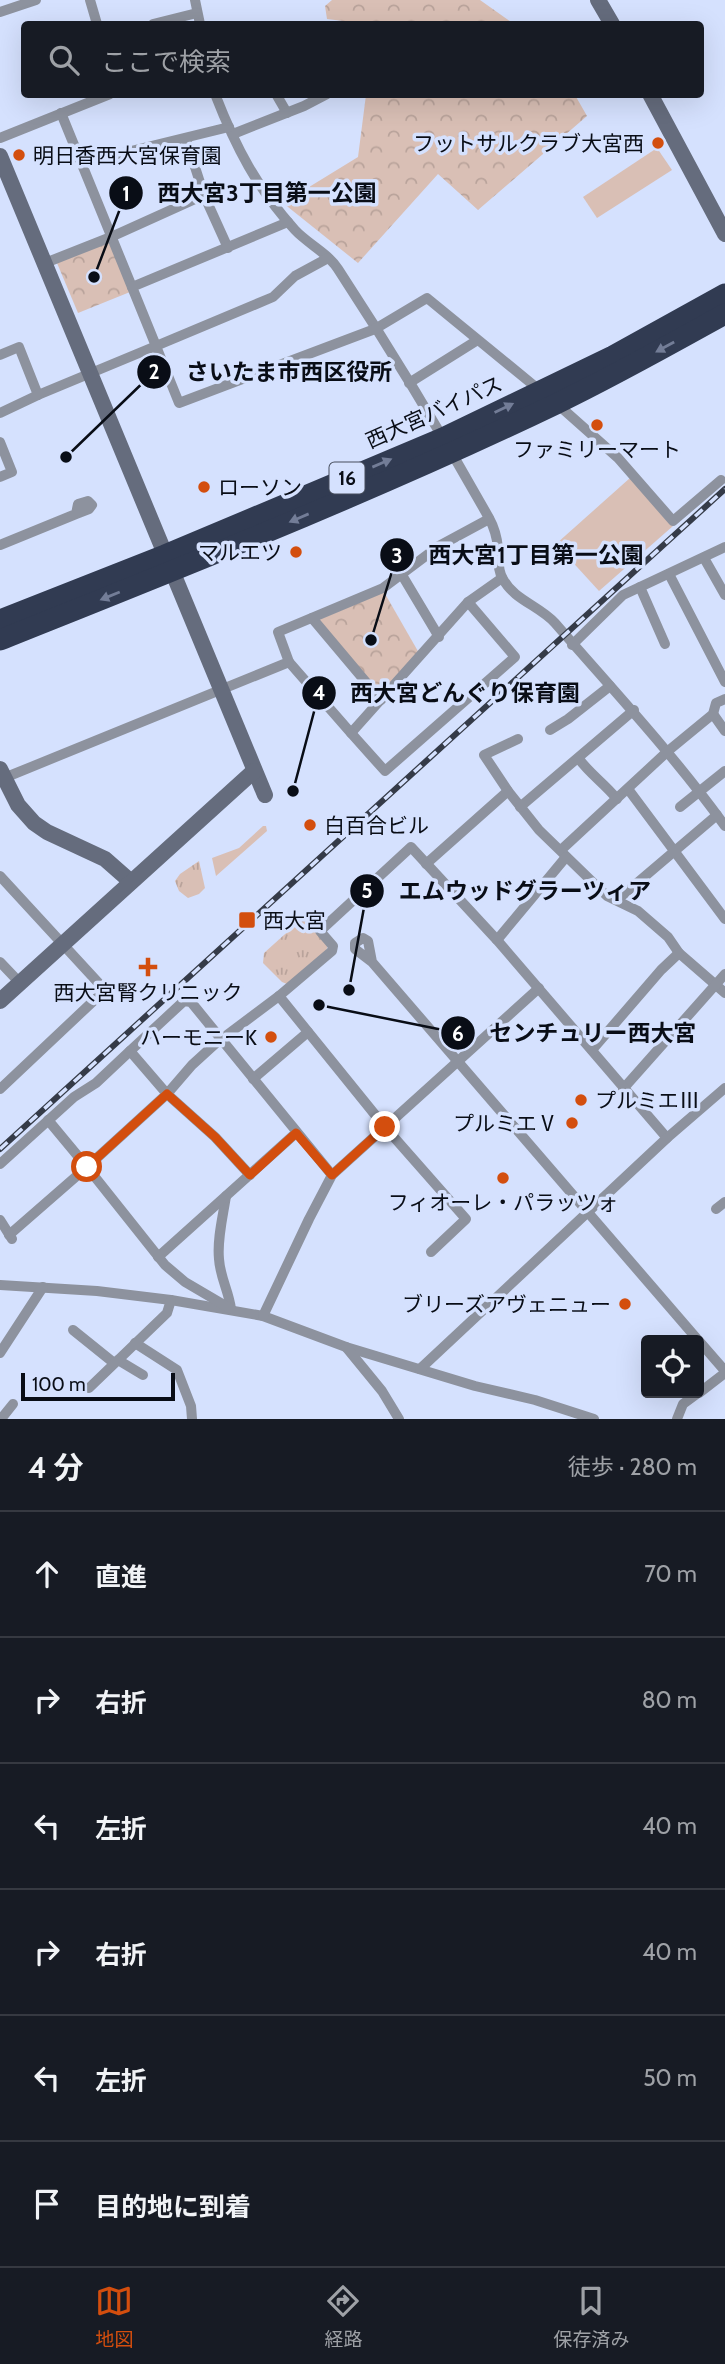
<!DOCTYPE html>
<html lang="ja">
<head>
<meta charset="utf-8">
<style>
	:root { --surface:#171b24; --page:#242831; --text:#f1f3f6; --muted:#9ea1a6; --line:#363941; --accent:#d34e0e }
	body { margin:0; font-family:Cabin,"Noto Sans JP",sans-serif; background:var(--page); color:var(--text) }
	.controls { position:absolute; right:21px; bottom:21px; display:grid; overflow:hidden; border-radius:7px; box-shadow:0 7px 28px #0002 }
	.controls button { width:63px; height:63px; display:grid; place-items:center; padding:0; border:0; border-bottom:2px solid var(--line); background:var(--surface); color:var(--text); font:35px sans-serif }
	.scale { position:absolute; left:21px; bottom:18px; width:154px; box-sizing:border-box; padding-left:7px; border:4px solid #090d16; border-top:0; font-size:19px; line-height:24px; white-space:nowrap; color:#090d16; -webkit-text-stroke:5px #d5e1fe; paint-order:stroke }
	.stop { position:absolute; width:21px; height:21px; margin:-16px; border:5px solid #d34e0e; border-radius:50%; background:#fff }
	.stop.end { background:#d34e0e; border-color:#fff; box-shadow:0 2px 7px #0008 }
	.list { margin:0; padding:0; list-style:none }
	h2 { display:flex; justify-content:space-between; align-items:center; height:91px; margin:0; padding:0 28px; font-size:30px }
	h2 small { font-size:23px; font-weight:400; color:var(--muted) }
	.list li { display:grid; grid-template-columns:46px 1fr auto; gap:21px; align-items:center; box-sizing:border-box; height:126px; padding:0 28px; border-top:2px solid var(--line) }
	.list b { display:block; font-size:26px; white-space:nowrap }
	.list em { font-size:23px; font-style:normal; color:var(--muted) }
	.icon { flex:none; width:38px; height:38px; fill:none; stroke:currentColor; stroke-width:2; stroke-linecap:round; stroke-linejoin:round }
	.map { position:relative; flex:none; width:725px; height:1419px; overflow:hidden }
	.search { position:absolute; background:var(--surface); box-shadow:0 7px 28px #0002; left:21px; right:21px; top:21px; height:77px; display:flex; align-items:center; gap:18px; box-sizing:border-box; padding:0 24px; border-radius:7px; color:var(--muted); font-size:26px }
	.sheet { height:847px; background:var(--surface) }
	nav { display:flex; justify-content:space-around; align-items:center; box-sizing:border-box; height:98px; border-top:2px solid var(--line); background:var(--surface); font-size:19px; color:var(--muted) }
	nav a { display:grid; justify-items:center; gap:4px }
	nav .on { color:var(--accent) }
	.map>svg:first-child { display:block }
	.grass { fill:url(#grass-tufts) }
	.forest { fill:url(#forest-crowns) }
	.pitch { fill:#d9bfb5 }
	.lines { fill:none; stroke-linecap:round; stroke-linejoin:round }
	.street { stroke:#8d929e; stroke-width:10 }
	.secondary { stroke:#656c7d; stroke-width:16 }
	.highway { stroke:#313b52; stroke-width:21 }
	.rail-casing { stroke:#353b48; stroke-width:6 }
	.rail { stroke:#d5e1fe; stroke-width:3.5; stroke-dasharray:10; stroke-linecap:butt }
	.oneway { fill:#737d97 }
	.route { stroke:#d34e0e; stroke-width:9 }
	.poi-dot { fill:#d34e0e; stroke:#d5e1fe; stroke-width:2.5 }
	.labels { text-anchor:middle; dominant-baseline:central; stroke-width:7; stroke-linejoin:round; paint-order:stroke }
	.shield { fill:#d5e1fe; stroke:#464d5c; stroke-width:2 }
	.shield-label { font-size:19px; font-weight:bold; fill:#090d16 }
	.poi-label { font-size:21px; fill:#090d16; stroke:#d5e1fe; text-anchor:end }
	.street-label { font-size:21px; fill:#090d16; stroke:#d5e1fe }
	.leader { fill:none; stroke:#090d16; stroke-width:2.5 }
	.callout-dot { fill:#090d16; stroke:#d5e1fe; stroke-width:2.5 }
	.mark-label { font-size:21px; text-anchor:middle; font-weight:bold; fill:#fff }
	.callout-label { font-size:23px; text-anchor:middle; font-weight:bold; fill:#090d16; stroke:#d5e1fe; stroke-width:7; stroke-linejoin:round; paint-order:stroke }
</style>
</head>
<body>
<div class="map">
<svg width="725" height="1419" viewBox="0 0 725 1419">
	<defs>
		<pattern id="grass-tufts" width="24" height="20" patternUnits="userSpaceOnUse" patternTransform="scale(1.75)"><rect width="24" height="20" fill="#d9bfb5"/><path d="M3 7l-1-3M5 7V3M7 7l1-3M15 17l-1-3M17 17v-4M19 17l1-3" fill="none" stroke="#b9a39b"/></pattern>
		<pattern id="forest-crowns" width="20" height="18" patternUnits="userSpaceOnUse" patternTransform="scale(1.75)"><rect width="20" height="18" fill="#d9bfb5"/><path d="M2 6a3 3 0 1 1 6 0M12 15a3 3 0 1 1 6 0" fill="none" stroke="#b9a39b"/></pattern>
	</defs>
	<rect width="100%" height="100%" fill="#d5e1fe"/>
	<!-- grass -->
	<g class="grass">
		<path d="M263,826H266L267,831L216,876L212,858L239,848Z"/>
		<path d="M199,861L205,888L199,894L188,898L179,891L175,881L180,874Z"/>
		<path d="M304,917L328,945L326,951L287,984L282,982L263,963L264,953Z"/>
	</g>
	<!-- forest -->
	<g class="forest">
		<path d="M332,0H480L514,24H344L343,21L327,19L325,6Z"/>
		<path d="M366,95H575L587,116L478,210L438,174L358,263L283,203L358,157Z"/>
		<path d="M109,242L130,292L78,313L57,263Z"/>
		<path d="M384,592L419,653L382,691L377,692L318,620Z"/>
	</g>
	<!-- pitch -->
	<g class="pitch">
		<path d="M657,148L672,170L597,218L583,197Z"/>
		<path d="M630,478L673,526L599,591L556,544Z"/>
	</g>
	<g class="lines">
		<!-- street -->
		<g class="street">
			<path d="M90,0L97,24"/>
			<path d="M195,0L200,24"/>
			<path d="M0,12L36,0"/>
			<path d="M153,24L197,13"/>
			<path d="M215,94C236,148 257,188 295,230C308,244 328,253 338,269C391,350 442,434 489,518C494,527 497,538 498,548C499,559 497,570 503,579C514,600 540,606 555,623C613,690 673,754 725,826"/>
			<path d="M276,94L287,113"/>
			<path d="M61,113L132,287"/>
			<path d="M233,134L304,106L327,94"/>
			<path d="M0,138L110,94"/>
			<path d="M186,139L204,195L228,248"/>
			<path d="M82,163L229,127"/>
			<path d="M328,258L295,276L273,297L156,346L179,403L375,329L427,298L543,393"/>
			<path d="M45,263L111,237L204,195"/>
			<path d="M0,355L19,347L38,395"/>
			<path d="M409,383L476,341"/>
			<path d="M555,402L618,458L673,521L721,480"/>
			<path d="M0,413L38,395L156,346L132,287L288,222"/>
			<path d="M0,442L12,472L0,477"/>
			<path d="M0,545L76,514L78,504L88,501L92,505L89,509L76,514"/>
			<path d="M704,558L725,595"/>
			<path d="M669,574L725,682"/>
			<path d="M402,575L439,637"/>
			<path d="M640,587L665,644"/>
			<path d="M312,618L381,700"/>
			<path d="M572,645L623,595L725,547"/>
			<path d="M289,662L351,733L468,602L502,578"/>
			<path d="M713,714L725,731"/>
			<path d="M550,730L568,719L610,686"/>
			<path d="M351,733L385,771L515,657L468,602"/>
			<path d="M518,739L484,755L508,791L539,830L607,896L638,911L668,937L679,953L725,993"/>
			<path d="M579,759C590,774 605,784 617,799"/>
			<path d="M4,778L289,662L278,632L383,588L439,546L489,519"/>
			<path d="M628,789L725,919"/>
			<path d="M520,807L634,710"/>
			<path d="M680,807L725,771"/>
			<path d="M561,850L668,751L713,714L716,703L725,699"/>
			<path d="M426,864L508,791"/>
			<path d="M0,876L104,989L103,992L0,1089"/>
			<path d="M617,900L717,815"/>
			<path d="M497,940L566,857"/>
			<path d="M0,962L20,983"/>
			<path d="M372,962L368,941L363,938L355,943V949L372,962L698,1340"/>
			<path d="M279,996L385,1127L466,1219L431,1252"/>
			<path d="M592,1050L661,970L679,953"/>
			<path d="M253,1079L308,1032"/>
			<path d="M623,1089L725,974"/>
			<path d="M0,1164L74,1097L96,1083L130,1051"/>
			<path d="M250,1175L215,1137L167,1094L130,1051L184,1001L191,1002L332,1175"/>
			<path d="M226,1196C223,1216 217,1239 219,1259C220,1277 229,1292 231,1309"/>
			<path d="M716,1209L725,1202"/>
			<path d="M0,1220L12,1239"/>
			<path d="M9,1235L87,1167L48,1120"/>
			<path d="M158,1257L296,1133"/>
			<path d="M0,1285L97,1291L171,1300L263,1316L346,1347L475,1386L535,1400L594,1419"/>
			<path d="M231,1309L185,1282L165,1265L87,1167L167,1094L192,1065L215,1044L279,996L332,951L333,946L320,931L411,847L497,940L667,1138"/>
			<path d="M263,1316L309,1219L332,1175L539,988"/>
			<path d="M73,1330L114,1363"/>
			<path d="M699,1341L725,1371"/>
			<path d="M135,1343L177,1370L191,1406L192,1419"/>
			<path d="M346,1347L382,1391L399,1419"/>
			<path d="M0,1353L43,1287"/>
			<path d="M118,1360L143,1375"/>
			<path d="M420,1369L667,1138L725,1088"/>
			<path d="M89,1388L167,1313L171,1300"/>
			<path d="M699,1393L725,1373"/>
			<path d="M1,1419L13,1404"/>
			<path d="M677,1419L683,1404L698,1393"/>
		</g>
		<!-- secondary -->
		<g class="secondary">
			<path d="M598,0L612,24"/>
			<path d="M650,94L725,234"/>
			<path d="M0,156L265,795"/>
			<path d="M0,769L18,805L34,823L47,832L105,859L130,881"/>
			<path d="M0,1001L254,771"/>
		</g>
		<!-- highway -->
		<g class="highway">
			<path d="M0,620L165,555L443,438L613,356L725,294"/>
			<path d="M0,640C187,565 375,491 556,404C614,376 669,345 725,314"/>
		</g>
		<!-- rail casing -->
		<g class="rail-casing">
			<path id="rail" d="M0,1149L725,489"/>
		</g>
		<!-- rail -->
		<use href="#rail" class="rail"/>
	</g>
	<!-- one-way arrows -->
	<defs><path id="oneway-solid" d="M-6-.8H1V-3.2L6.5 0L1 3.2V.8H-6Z" transform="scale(1.75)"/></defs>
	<g class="oneway">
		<use href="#oneway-solid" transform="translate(665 347) rotate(151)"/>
		<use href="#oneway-solid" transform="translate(504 408) rotate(-26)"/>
		<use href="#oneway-solid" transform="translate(382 463) rotate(-23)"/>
		<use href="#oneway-solid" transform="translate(299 518) rotate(157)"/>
		<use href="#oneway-solid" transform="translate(110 596) rotate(158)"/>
	</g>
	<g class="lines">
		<!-- route -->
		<path class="route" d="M87,1167L167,1094L215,1137L250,1175L296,1133L332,1175L385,1127"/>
	</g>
	<!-- markers -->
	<g class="poi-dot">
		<circle cx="658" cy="143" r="7"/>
		<circle cx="19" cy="155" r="7"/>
		<circle cx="597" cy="425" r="7"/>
		<circle cx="204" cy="487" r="7"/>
		<circle cx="296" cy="552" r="7"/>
		<circle cx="310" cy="825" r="7"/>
		<rect x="238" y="911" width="18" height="18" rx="3.5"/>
		<path d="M144.5 956.5h7v7h7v7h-7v7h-7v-7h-7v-7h7z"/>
		<circle cx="271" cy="1037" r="7"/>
		<circle cx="581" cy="1100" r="7"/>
		<circle cx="572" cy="1123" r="7"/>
		<circle cx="503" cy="1178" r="7"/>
		<circle cx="625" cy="1304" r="7"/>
	</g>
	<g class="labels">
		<!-- shield labels -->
		<rect class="shield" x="329.5" y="462.5" width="35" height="31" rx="5"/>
		<g class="shield-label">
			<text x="347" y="478">16</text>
		</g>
		<!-- poi labels -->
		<g class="poi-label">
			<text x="644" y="143">フットサルクラブ大宮西</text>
			<text x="33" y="155" text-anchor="start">明日香西大宮保育園</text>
			<text x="597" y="449" text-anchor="middle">ファミリーマート</text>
			<text x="218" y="487" text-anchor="start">ローソン</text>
			<text x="282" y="552">マルエツ</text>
			<text x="324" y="825" text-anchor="start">白百合ビル</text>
			<text x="263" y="920" text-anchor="start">西大宮</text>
			<text x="148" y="992" text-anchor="middle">西大宮腎クリニック</text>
			<text x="257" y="1037">ハーモニーK</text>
			<text x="595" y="1100" text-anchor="start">プルミエⅢ</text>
			<text x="558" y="1123">プルミエⅤ</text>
			<text x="503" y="1202" text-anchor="middle">フィオーレ・パラッツォ</text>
			<text x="611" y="1304">ブリーズアヴェニュー</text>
		</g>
		<!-- street labels -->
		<g class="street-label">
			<text transform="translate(434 412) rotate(-24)">西大宮バイパス</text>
		</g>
	</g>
	<!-- callouts -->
	<path class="leader" d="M94 277L126 193M66 457L154 372M371 640L397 555M293 791L319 693M349 990L367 891M319 1005L458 1033"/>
	<g class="callout-dot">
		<circle cx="94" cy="277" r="7"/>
		<circle cx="66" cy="457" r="7"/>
		<circle cx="371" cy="640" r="7"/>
		<circle cx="293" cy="791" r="7"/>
		<circle cx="349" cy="990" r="7"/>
		<circle cx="319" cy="1005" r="7"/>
		<circle cx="126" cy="193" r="18"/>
		<circle cx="154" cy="372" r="18"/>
		<circle cx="397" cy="555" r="18"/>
		<circle cx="319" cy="693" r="18"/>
		<circle cx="367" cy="891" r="18"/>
		<circle cx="458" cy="1033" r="18"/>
	</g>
	<g class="mark-label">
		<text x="126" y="201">1</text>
		<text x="154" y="379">2</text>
		<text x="397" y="563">3</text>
		<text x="319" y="700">4</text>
		<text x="367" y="898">5</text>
		<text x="458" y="1041">6</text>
	</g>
	<g class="callout-label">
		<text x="267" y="201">西大宮3丁目第一公園</text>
		<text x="289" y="380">さいたま市西区役所</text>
		<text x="536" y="563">西大宮1丁目第一公園</text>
		<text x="465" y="701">西大宮どんぐり保育園</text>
		<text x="525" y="899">エムウッドグラーツィア</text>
		<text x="593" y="1041">センチュリー西大宮</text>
	</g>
</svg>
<div class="controls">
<button><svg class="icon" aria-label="locate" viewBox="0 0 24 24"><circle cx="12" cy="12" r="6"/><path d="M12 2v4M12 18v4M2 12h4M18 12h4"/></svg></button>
</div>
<div class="scale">100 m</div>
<div class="stop" style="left:87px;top:1167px"></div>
<div class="stop end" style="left:385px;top:1127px"></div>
<div class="search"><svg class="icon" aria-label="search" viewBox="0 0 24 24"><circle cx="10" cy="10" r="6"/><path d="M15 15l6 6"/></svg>ここで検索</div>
</div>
<section class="sheet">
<h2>4 分<small>徒歩 · 280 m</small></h2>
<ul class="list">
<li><svg class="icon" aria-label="ahead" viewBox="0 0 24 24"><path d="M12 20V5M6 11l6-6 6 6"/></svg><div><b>直進</b></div><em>70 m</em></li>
<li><svg class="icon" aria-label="right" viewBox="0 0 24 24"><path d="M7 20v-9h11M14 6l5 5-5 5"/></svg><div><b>右折</b></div><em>80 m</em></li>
<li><svg class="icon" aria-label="left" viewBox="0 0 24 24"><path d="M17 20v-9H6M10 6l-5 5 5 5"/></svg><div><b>左折</b></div><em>40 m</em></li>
<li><svg class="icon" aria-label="right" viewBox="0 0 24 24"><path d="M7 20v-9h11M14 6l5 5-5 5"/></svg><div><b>右折</b></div><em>40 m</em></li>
<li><svg class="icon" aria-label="left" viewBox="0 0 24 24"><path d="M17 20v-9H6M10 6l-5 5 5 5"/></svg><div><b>左折</b></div><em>50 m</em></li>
<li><svg class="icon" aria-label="arrive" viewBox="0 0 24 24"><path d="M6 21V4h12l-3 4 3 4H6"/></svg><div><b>目的地に到着</b></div></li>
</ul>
</section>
<nav>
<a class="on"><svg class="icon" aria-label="map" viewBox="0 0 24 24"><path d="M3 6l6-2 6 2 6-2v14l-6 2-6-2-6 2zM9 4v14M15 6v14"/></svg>地図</a>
<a><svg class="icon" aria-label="directions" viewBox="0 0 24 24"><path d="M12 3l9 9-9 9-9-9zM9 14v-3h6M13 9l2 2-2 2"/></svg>経路</a>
<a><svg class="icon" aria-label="saved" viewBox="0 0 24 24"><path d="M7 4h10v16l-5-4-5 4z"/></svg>保存済み</a>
</nav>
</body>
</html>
